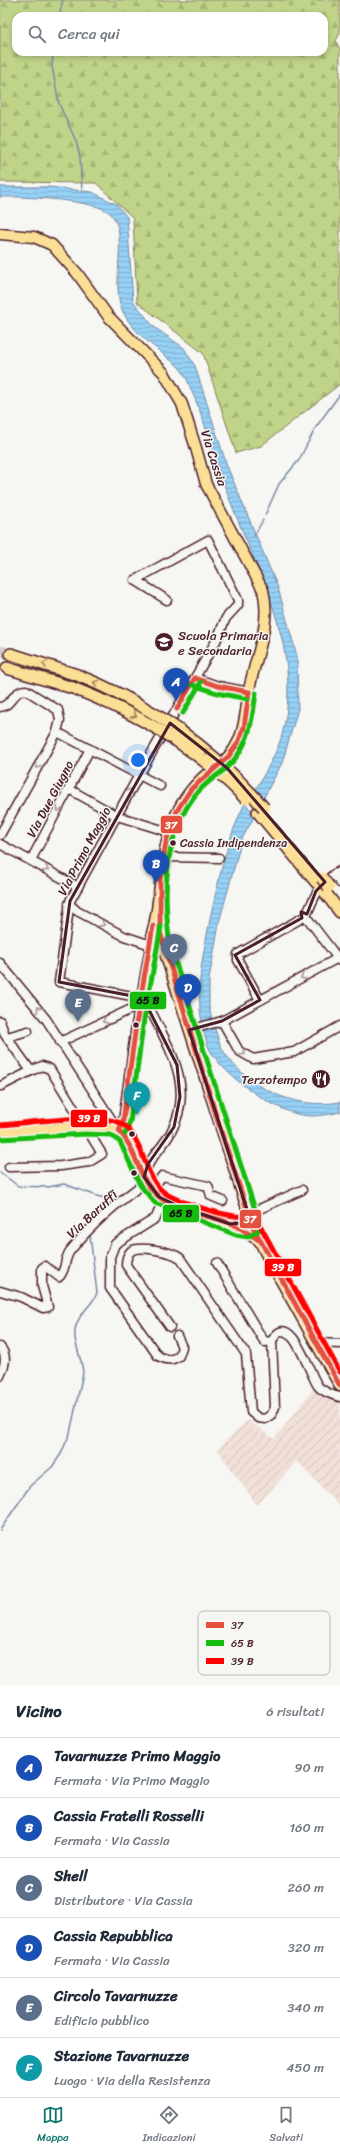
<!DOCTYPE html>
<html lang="it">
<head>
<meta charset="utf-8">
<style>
	:root { --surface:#fff; --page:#f2f2f3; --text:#1f2937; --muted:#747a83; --line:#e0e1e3; --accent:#0f766e }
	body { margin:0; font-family:Sriracha,sans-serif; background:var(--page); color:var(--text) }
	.you { position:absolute; left:138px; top:760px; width:14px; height:14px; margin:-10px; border:3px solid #fff; border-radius:50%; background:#1a73e8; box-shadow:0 0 0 6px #1a73e833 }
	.badge { display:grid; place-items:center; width:26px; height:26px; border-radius:50%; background:var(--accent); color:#fff; font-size:13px; font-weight:700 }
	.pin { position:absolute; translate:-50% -33px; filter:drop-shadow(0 1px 2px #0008) }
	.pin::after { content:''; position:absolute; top:21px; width:14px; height:12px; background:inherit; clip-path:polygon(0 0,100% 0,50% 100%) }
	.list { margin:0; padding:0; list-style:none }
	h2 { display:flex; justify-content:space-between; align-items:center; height:52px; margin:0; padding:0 16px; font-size:17px }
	h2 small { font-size:13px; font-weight:400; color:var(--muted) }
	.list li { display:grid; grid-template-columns:26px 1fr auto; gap:12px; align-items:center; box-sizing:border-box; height:60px; padding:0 16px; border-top:1px solid var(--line) }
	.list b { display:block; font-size:15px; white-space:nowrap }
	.list p { margin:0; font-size:13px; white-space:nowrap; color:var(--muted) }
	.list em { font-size:13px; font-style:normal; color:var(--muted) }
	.icon { flex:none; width:22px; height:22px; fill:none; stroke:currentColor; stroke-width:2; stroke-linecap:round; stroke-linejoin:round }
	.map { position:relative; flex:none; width:340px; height:1685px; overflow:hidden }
	.search { position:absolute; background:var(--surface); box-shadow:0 2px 6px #0003; left:12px; right:12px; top:12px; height:44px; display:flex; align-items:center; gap:10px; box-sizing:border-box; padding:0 14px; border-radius:12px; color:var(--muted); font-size:15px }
	.sheet { height:412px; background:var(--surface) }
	nav { display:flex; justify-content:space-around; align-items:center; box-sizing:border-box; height:56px; border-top:1px solid var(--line); background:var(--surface); font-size:11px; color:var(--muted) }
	nav a { display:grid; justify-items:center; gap:2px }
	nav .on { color:var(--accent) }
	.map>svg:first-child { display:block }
	.industrial { fill:url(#industrial-furrows) }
	.forest { fill:url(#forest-firs); stroke:#857a5a; fill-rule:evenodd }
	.water { fill:url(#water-rules); stroke:#7789a4 }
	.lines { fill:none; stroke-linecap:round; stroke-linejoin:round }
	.stream { stroke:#7789a4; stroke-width:1.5 }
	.highway-tunnel { stroke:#d4cbca; stroke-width:11; stroke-dasharray:11 5.5; stroke-linecap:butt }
	.minor-casing { stroke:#4a1f2b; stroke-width:11 }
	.major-casing { stroke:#4a1f2b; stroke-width:13 }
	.highway-casing { stroke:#4a1f2b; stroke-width:14 }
	.minor { stroke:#f6f6f2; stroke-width:8 }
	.major { stroke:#fbdf96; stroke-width:10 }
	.highway { stroke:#fbdf96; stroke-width:11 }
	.highway-bridge-casing { stroke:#4a1f2b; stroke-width:14; stroke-linecap:butt }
	.highway-bridge { stroke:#fbdf96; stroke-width:11 }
	.bus-1-casing { stroke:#f6f6f2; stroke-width:8 }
	.bus-2-casing { stroke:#f6f6f2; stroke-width:8 }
	.bus-3-casing { stroke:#f6f6f2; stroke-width:8 }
	.bus-1 { stroke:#e4503e; stroke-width:5 }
	.bus-2 { stroke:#16bc0d; stroke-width:5 }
	.bus-3 { stroke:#f00; stroke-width:5 }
	.oneway { stroke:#a27f60 }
	.oneway2 { stroke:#a99598 }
	.marked { fill:none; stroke:#4a1f2b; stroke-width:3; stroke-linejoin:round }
	.bus-dot { fill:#4a1f2b; stroke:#f6f6f2; stroke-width:1.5 }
	.labels { text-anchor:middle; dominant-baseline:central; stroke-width:3; stroke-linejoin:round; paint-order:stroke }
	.bus-label { font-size:12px; fill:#4a1f2b; stroke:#f6f6f2; text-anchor:start }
	.street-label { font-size:13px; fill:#4a1f2b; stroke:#f6f6f2 }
	.poi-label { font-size:13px; fill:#4a1f2b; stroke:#f6f6f2; text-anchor:start }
	.key { fill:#f6f6f2; stroke:#c2b6b6; stroke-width:1 }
	.key-label { font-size:11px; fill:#4a1f2b }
	.line-badge { stroke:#f6f6f2; stroke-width:1.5 }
	.badge-label { font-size:11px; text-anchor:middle; font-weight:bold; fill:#fff }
	.pale-badge-label { font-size:11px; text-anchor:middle; font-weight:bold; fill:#111 }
</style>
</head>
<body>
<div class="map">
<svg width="340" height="1685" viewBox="0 0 340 1685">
	<defs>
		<pattern id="industrial-furrows" width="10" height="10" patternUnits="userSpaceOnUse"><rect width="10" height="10" fill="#f1e0d8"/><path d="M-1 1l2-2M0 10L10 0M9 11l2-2" fill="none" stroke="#d0c0ba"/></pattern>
		<pattern id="forest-firs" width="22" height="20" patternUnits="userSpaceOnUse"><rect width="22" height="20" fill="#c0d489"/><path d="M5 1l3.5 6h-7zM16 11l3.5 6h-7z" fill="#a6b676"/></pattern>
		<pattern id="water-rules" width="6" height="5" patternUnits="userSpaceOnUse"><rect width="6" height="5" fill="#95d0f5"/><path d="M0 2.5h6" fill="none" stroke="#82b2d2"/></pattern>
	</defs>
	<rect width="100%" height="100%" fill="#f6f6f2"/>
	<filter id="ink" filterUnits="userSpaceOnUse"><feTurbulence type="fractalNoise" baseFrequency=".025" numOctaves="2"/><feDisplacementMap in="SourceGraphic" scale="8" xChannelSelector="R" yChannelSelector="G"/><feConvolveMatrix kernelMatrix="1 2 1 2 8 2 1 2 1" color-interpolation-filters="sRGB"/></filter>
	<g filter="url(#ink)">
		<!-- industrial -->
		<path class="industrial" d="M315,1387L340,1403V1507L297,1461L257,1505L217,1449L248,1420L274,1439Z"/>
		<!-- forest -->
		<path class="forest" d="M0,0H340V33L336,41L340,50V384L261,446L236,453L203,353L137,302L133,218L96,183L0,182ZM16,16H324V52H16Z"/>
		<!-- water -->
		<g class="water">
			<path d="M0,187H49L92,192L116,204L127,217L133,301L154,327L184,348L195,366L227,466L278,588L297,656L298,709L282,763L262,801L254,792C265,773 278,752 283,731C304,644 253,566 225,487C213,456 206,422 192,392C189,385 187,377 182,371C179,366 173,362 169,359C153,345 134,333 124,314C108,285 131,232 110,213C97,200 20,196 0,197Z"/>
			<path d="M245,803L255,815L242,839L220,919L209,979V1007L212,1020L202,1023C195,985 204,951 211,914C220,875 227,839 245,803Z"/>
			<path d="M214,1026C217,1034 219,1045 224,1052C249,1089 296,1110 340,1102V1112C327,1115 310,1118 297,1114C270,1107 226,1077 211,1052C207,1046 205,1036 203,1029Z"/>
		</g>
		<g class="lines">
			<!-- stream -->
			<g class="stream">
				<path d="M59,16L63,0"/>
				<path d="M53,52L52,66L59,104L76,141L80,157L82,191"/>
				<path d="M265,515L279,484L299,460L316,427L340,394"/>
				<path d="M254,536L263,520"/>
				<path d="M0,1172L18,1186L48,1187L64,1184L100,1197L118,1200"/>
				<path d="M0,1530L30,1486L52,1467L61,1454L70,1433L83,1373C82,1354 68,1337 79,1319C84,1309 93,1304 97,1293L90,1235"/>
			</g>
			<!-- highway-tunnel -->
			<path class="highway-tunnel" d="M0,651L11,654"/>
			<!-- minor casing -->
			<g class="minor-casing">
				<g id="minor">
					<path d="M195,678L218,686L249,692"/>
					<path d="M0,707C12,706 13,690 26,690L58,710L60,720L57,732L0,835"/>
					<path d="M57,732L160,786"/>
					<path d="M69,789L117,816L169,832"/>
					<path d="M0,844L78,887"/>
					<path d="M163,857L219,858"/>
					<path d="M31,860L90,749"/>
					<path d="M334,874L340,883"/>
					<path d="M69,904L77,911L124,936L151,945"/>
					<path d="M307,914C315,895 320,881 340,871"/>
					<path d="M308,919L340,961"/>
					<path d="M0,963L46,1019L119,1131"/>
					<path d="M142,998L59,982L70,901L139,775L216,641L226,618L238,605V600L208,540L135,580L167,600"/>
					<path d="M142,998L148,1005C168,1047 196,1086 171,1132C163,1148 147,1159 144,1177"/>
					<path d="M260,1000L238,960V954L302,918"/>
					<path d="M0,1021L5,1035L31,1071L42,1066L50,1069L102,1154L89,1162L61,1166L9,1167"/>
					<path d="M222,1021L239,1051L253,1059L294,1052L340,1026"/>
					<path d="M189,1030L222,1021L338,958"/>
					<path d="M7,1037L28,1031"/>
					<path d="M60,1042L140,1005"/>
					<path d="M1,1086L31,1071"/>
					<path d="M119,1131L123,1121L136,1025L152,935"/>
					<path d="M152,1190L162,1176L208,1186L211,1196L223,1201"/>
					<path d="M163,1199L156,1218L115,1244L110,1257V1288L158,1356C166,1360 171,1361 179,1356L182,1347L177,1336"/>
					<path d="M248,1214L302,1190"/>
					<path d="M217,1263L262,1338L265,1342L272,1341"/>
					<path d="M0,1291L21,1297L43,1308L48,1307L42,1286V1268L45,1266L59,1277C66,1271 64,1259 70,1251C91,1225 119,1201 146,1182"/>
					<path d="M170,1327L126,1265C126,1260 127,1255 131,1251C139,1245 173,1252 180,1258L246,1354L251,1412L258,1418L265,1419L272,1414L275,1407L272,1341C290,1306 310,1376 318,1386C322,1391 334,1396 340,1397"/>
					<path d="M316,1343L340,1344"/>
					<path d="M0,1347C8,1356 5,1365 0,1376"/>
				</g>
			</g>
			<!-- major casing -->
			<g class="major-casing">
				<g id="major">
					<path d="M0,234L34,237L52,245L77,273L108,316L164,373L182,404L196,448L206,484L263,590C271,622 258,650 251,681C244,709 248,740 224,761"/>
					<path d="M158,903L163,947L253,1227L265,1252L340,1386"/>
					<path d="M162,945L152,933C157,918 158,900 160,885C164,840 173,802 209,772"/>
					<path d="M0,1132L85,1127L113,1128L126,1138L146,1182L159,1197L176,1205L230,1224L259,1240"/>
				</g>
			</g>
			<!-- highway casing -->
			<g class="highway-casing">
				<g id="highway">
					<path d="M11,654L77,675"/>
					<path d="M7,668L73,688"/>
					<path d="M258,812L317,883"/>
					<path d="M324,891L340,912"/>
				</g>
			</g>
			<!-- minor -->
			<use href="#minor" class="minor"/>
			<!-- major -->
			<use href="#major" class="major"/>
			<!-- highway -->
			<use href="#highway" class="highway"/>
			<!-- highway-bridge casing -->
			<g class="highway-bridge-casing">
				<g id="highway-bridge">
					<path d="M77,675C150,704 213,748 264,808"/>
					<path d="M73,688C137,713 198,748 246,799"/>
					<path d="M322,878L329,887"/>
				</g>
			</g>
			<!-- highway-bridge -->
			<use href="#highway-bridge" class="highway-bridge"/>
			<!-- bus-1 casing -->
			<g class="bus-1-casing">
				<g id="bus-1">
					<path d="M195,678L218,686L249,692"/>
					<path d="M249,692L244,727L238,743L228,757L191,789L178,809L171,825L166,842L160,879V932L219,1125L253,1227L340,1386"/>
					<path d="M177,709L195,678"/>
					<path d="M153,926L136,1025L123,1121L119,1131C137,1149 137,1177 156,1194C175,1213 206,1214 230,1223C240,1227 249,1234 259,1240"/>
				</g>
			</g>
			<!-- bus-2 casing -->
			<g class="bus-2-casing">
				<g id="bus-2">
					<path d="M193,685L217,693L248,699"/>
					<path d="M183,713L201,682"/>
					<path d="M125,1134L130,1122L143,1026L161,926"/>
					<path d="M0,1139L85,1134L111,1135L120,1142L140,1185L155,1203L236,1235L248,1237L259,1230L260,1225L170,945C163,897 163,839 193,798C201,786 214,778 225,769C249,749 252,722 256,693"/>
				</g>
			</g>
			<!-- bus-3 casing -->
			<g class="bus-3-casing">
				<path id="bus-3" d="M0,1125C29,1123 93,1113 118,1122C128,1126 135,1137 139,1147C147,1164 151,1185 168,1195C183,1203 218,1214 235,1216C241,1217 249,1214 255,1216L340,1372"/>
			</g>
			<!-- bus-1 -->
			<use href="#bus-1" class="bus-1"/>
			<!-- bus-2 -->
			<use href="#bus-2" class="bus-2"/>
			<!-- bus-3 -->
			<use href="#bus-3" class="bus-3"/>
		</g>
		<!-- one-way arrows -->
		<defs><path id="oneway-chevron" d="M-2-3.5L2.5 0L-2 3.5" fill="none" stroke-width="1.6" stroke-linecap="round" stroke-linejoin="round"/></defs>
		<g class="oneway">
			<use href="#oneway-chevron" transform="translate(45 664) rotate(-163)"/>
			<use href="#oneway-chevron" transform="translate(96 683) rotate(-157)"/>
			<use href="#oneway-chevron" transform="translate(134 715) rotate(28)"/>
			<use href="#oneway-chevron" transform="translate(207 751) rotate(-141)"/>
		</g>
		<g class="oneway2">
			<use href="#oneway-chevron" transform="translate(38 766) rotate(118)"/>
			<use href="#oneway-chevron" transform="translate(130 791) rotate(-62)"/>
			<use href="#oneway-chevron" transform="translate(59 809) rotate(118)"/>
			<use href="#oneway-chevron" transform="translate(46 869) rotate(29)"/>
			<use href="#oneway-chevron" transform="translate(102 924) rotate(28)"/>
			<use href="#oneway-chevron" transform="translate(270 936) rotate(-30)"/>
			<use href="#oneway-chevron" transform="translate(248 977) rotate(-119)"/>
			<use href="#oneway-chevron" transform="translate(303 977) rotate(152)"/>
			<use href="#oneway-chevron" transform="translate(39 1009) rotate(-127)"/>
			<use href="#oneway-chevron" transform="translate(105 1021) rotate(155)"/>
			<use href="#oneway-chevron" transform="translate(243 1053) rotate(34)"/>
			<use href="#oneway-chevron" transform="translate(171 1132) rotate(-62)"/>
		</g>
	</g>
	<!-- marked area -->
	<path class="marked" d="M170,723L227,768L325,882L316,891L307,914L301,912L302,918L235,955L260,1000L222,1021L189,1030L251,1222L230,1224L176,1205L159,1197L144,1177L148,1164L174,1127L180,1097L177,1065L143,998L59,982L70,901Z"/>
	<!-- icons -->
	<defs>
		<g id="school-disc" transform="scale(1)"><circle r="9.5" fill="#4a1f2b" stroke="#f6f6f2"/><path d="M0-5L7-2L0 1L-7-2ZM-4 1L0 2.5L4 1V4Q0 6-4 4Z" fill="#fff"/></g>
		<g id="restaurant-disc" transform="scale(1)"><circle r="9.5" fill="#4a1f2b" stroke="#f6f6f2"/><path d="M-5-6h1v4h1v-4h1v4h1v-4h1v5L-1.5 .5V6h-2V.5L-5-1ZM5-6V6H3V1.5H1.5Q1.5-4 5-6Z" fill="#fff"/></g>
	</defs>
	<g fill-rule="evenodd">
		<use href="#school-disc" x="164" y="642"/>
		<use href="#restaurant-disc" x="321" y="1079"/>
	</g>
	<!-- markers -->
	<g class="bus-dot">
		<circle cx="173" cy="843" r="3.5"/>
		<circle cx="136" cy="1025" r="3.5"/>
		<circle cx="132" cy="1134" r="3.5"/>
		<circle cx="134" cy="1173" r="3.5"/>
	</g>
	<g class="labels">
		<!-- bus labels -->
		<g class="bus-label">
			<text x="180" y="843">Cassia Indipendenza</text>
		</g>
		<!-- street labels -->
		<g class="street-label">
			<text transform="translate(214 458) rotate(72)">Via Cassia</text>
			<text transform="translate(50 799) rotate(-62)">Via Due Giugno</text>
			<text transform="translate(84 851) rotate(-62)">Via Primo Maggio</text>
			<text transform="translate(92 1214) rotate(-43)">Via Baruffi</text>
		</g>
		<!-- poi labels -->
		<g class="poi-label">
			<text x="178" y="635">Scuola Primaria<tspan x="178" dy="15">e Secondaria</tspan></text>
			<text x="307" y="1079" text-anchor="end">Terzotempo</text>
		</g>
	</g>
	<!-- legend -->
	<rect x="198" y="1611" width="132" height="64" rx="6" class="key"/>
	<rect x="206" y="1622" width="18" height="6" fill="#e4503e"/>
	<rect x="206" y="1640" width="18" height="6" fill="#16bc0d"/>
	<rect x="206" y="1658" width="18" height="6" fill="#f00"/>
	<g class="key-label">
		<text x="231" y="1629">37</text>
		<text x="231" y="1647">65 B</text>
		<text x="231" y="1665">39 B</text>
	</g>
	<g class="line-badge">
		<rect x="160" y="815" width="23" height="19" rx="4" fill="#e4503e"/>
		<rect x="129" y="991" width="38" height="19" rx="4" fill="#16bc0d"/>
		<rect x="70" y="1109" width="38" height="19" rx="4" fill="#f00"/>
		<rect x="162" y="1204" width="38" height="19" rx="4" fill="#16bc0d"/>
		<rect x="239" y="1209" width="23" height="20" rx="4" fill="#e4503e"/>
		<rect x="264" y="1258" width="38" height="19" rx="4" fill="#f00"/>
	</g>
	<g class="badge-label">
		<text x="171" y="829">37</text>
		<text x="89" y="1122">39 B</text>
		<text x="250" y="1223">37</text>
		<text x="283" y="1271">39 B</text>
	</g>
	<g class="pale-badge-label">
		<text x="148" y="1004">65 B</text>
		<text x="181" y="1217">65 B</text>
	</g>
</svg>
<div class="you"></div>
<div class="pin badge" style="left:176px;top:701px;background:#1a4fb4">A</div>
<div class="pin badge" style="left:156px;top:883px;background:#1a4fb4">B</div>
<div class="pin badge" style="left:174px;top:967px;background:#5c6f8a">C</div>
<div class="pin badge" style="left:188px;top:1007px;background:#1a4fb4">D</div>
<div class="pin badge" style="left:78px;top:1022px;background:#5c6f8a">E</div>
<div class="pin badge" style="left:137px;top:1115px;background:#0f9aa8">F</div>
<div class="search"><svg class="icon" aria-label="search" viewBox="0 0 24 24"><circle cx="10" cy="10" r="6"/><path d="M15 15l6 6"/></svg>Cerca qui</div>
</div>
<section class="sheet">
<h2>Vicino<small>6 risultati</small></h2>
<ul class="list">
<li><span class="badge" style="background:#1a4fb4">A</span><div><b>Tavarnuzze Primo Maggio</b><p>Fermata · Via Primo Maggio</p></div><em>90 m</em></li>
<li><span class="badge" style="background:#1a4fb4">B</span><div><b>Cassia Fratelli Rosselli</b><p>Fermata · Via Cassia</p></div><em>160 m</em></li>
<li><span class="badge" style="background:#5c6f8a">C</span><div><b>Shell</b><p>Distributore · Via Cassia</p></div><em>260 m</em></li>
<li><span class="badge" style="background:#1a4fb4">D</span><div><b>Cassia Repubblica</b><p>Fermata · Via Cassia</p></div><em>320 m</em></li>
<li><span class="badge" style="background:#5c6f8a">E</span><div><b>Circolo Tavarnuzze</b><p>Edificio pubblico</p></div><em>340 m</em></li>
<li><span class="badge" style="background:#0f9aa8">F</span><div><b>Stazione Tavarnuzze</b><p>Luogo · Via della Resistenza</p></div><em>450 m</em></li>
</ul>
</section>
<nav>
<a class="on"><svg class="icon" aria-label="map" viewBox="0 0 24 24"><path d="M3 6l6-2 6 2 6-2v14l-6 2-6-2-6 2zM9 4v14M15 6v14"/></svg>Mappa</a>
<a><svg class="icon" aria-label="directions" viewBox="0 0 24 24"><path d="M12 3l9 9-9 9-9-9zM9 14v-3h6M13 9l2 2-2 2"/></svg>Indicazioni</a>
<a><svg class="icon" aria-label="saved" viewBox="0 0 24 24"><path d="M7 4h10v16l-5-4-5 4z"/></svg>Salvati</a>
</nav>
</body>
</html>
